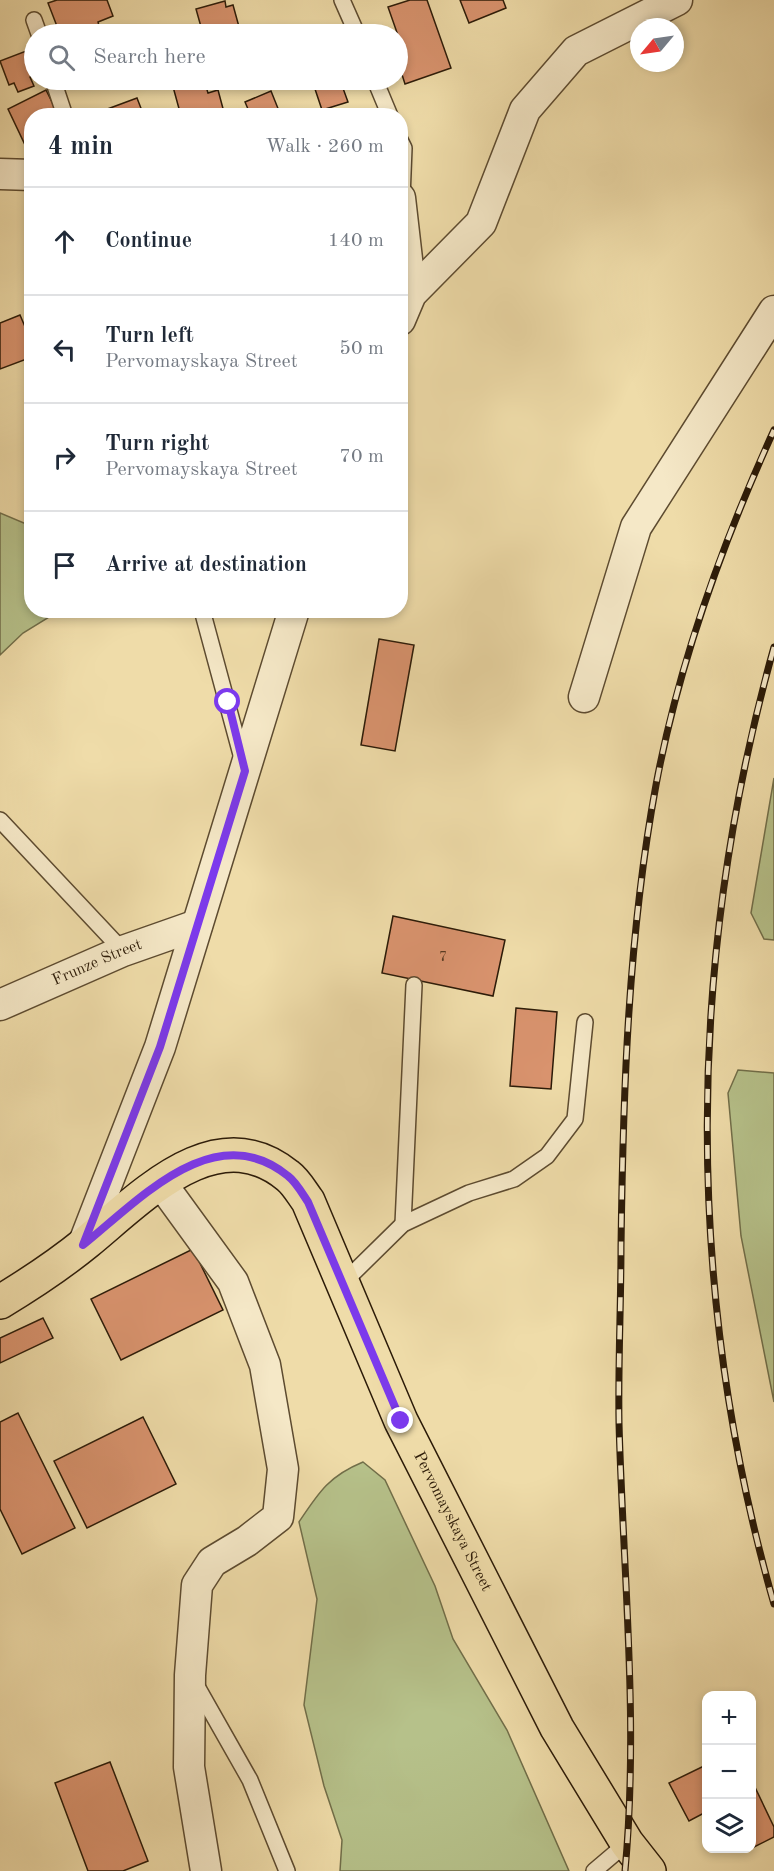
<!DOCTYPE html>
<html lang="en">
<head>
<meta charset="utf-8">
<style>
	:root { --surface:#fff; --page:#f6f6f7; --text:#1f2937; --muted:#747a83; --line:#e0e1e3 }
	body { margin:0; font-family:"Old Standard TT",serif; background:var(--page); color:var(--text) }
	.controls { position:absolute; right:18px; bottom:18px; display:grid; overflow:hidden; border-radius:12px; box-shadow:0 3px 9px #0003 }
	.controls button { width:54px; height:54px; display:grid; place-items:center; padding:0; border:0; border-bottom:2px solid var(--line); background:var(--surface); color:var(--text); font:30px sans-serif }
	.compass { position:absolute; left:630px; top:18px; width:54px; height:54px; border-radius:50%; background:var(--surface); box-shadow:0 3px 9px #0003; rotate:241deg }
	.stop { position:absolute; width:18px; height:18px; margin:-14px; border:4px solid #7c3aed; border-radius:50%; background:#fff }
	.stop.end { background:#7c3aed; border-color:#fff; box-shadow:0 2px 6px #0008 }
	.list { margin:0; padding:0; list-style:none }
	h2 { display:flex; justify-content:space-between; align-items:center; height:78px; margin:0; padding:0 24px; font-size:26px }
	h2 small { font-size:20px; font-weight:400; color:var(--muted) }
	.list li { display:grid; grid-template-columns:39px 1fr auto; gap:18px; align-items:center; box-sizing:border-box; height:108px; padding:0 24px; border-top:2px solid var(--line) }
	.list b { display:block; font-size:22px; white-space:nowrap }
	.list p { margin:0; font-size:20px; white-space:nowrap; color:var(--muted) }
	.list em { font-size:20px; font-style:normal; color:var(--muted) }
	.icon { flex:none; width:33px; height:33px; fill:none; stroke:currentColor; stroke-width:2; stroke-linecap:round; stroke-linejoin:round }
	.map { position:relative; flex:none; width:774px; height:1871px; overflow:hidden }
	.search { position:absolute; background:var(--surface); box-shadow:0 3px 9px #0003; left:24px; top:24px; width:384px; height:66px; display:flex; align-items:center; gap:15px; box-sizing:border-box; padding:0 21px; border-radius:33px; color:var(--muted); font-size:22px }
	.panel { position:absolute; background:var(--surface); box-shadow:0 3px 9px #0003; left:24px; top:108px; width:384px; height:510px; border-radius:24px }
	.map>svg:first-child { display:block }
	.green { fill:#b6c18a; stroke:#716e49; stroke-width:1.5 }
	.building { fill:#d9936e; stroke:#2c1b08; stroke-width:1.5 }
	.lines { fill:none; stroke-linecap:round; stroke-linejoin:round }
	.service-casing { stroke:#5d4b30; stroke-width:18 }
	.minor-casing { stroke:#5d4b30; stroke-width:33 }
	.primary-casing { stroke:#2c1b08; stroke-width:36 }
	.service { stroke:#f5e8c7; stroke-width:15 }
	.minor { stroke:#f5e8c7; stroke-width:30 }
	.primary { stroke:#efdca9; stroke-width:33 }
	.rail-casing { stroke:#2c1b08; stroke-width:7 }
	.rail { stroke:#f5e8c7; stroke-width:4.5; stroke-dasharray:14; stroke-linecap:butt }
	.route { stroke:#7c3aed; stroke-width:8 }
	.labels { text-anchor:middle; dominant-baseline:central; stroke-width:4.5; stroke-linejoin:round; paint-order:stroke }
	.number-label { font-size:14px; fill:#573922 }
	.street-label { font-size:16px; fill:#2c1b08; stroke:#f5e8c7 }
</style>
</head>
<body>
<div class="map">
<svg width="774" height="1871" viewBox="0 0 774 1871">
	<rect width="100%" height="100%" fill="#efdca9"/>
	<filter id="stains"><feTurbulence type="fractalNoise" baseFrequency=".00333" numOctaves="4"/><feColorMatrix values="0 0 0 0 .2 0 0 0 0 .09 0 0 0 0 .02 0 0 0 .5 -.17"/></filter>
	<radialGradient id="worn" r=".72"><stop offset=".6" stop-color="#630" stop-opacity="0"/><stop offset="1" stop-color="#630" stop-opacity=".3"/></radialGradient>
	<!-- green -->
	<g class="green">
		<path d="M0,513L31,526L32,610L59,611L23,633L0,655Z"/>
		<path d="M774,778V940L764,939L751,913Z"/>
		<path d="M738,1070L774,1073V1402L741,1236L728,1093Z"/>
		<path d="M363,1462L385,1480L435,1586L453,1639L507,1730L569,1871H340L342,1840L324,1786L304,1705L317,1599L299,1522C319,1492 329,1476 363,1462Z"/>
	</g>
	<!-- building -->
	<g class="building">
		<path d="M57,0H107L113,16L98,22L100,30L87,34H83L81,28L60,34L48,3Z"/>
		<path d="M410,0H427L451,68L405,84L398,62V45L401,44L388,7Z"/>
		<path d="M460,0H503L506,8L469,23Z"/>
		<path d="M225,1L226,7L233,5L241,34H203L196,9Z"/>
		<path d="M34,48V75L30,77L34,86L18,92L14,83L9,85L0,61Z"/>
		<path d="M185,80H204L208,93L218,90L225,116H181L172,83Z"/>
		<path d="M312,80H340L348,102L322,110Z"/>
		<path d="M46,90L58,114L32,116V147L27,149L8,109Z"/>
		<path d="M271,91L281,116H251L245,102Z"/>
		<path d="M137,98L144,116H95L94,114Z"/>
		<path d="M20,315L32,343V357L0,369V323Z"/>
		<path d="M379,639L414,645L395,751L361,745Z"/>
		<path d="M393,916L505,940L493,996L382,973Z"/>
		<path d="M516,1008L557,1012L551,1089L510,1086Z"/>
		<path d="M193,1249L223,1310L121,1360L91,1299Z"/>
		<path d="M43,1318L53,1338L0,1363V1338Z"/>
		<path d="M18,1413L75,1528L22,1554L0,1509V1422Z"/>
		<path d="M143,1417L176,1484L87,1528L54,1461Z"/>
		<path d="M110,1762L148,1861L123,1871H88L55,1783Z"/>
		<path d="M706,1765V1812L689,1821L669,1783Z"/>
		<path d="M752,1781L774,1827V1837L752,1848Z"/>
	</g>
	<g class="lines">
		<!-- service casing -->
		<g class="service-casing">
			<g id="service">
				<path d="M342,0L357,34"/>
				<path d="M34,20L39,34"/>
				<path d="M53,80L65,116"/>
				<path d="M375,80L390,116"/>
				<path d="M400,140L404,148L402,198"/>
				<path d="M202,610L243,762"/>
				<path d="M0,820L123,951"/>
				<path d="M403,1224L414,985"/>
				<path d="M343,1283L403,1224L469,1193L514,1179L547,1156L575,1119L585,1022"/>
				<path d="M195,1683L250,1780L287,1871"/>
				<path d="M594,1871L627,1843"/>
			</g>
		</g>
		<!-- minor casing -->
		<g class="minor-casing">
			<g id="minor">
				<path d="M0,174L32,175"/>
				<path d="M400,198L411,294"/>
				<path d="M400,320L411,294L481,223L525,110L576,51L677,0"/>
				<path d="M584,697L636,527L774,311"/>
				<path id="s1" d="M0,1005L123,951L197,925"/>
				<path d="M161,1183L233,1282L265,1365L283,1469L278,1517L247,1541L212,1562L197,1585L190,1675L189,1767L206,1871"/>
				<path d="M83,1245L160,1047L294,610"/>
			</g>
		</g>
		<!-- primary casing -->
		<g class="primary-casing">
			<g id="primary">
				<path id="s2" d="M0,1302C30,1284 60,1264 87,1242C142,1197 216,1117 288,1176C296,1182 302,1193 308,1201L401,1421L557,1728L627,1843L649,1871"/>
			</g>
		</g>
		<!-- service -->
		<use href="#service" class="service"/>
		<!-- minor -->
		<use href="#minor" class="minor"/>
		<!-- primary -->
		<use href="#primary" class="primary"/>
		<!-- rail casing -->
		<g class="rail-casing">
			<g id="rail">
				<path d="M774,647C686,962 684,1289 774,1604"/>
				<path d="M625,1871C639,1721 623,1573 619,1423C618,1364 621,1305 621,1247C623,1093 628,936 656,785C679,662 722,544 774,430"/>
			</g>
		</g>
		<!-- rail -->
		<use href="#rail" class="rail"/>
	</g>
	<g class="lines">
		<!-- route -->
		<path class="route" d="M228,702L245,771L160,1047L83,1245C139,1200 215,1116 288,1176C296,1182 302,1193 308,1202L401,1421"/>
	</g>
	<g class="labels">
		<!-- number labels -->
		<g class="number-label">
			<text x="443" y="957">7</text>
		</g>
		<!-- street labels -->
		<g class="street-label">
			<text stroke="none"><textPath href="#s1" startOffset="106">Frunze Street</textPath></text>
			<text stroke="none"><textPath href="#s2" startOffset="723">Pervomayskaya Street</textPath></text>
		</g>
	</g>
	<rect width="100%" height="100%" filter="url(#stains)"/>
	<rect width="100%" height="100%" fill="url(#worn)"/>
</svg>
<div class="controls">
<button>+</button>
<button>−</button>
<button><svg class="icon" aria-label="layers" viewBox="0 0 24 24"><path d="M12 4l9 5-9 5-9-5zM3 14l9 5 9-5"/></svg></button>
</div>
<svg class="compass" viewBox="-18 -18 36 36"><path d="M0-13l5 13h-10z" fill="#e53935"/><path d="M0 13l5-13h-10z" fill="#747a83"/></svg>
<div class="stop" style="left:228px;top:702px"></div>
<div class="stop end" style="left:401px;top:1421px"></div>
<div class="search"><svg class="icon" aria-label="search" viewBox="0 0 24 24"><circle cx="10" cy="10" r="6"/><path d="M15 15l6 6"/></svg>Search here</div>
<section class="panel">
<h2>4 min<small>Walk · 260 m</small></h2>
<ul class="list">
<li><svg class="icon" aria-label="ahead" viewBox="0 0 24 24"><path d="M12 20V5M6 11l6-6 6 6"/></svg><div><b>Continue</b></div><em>140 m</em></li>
<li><svg class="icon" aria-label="left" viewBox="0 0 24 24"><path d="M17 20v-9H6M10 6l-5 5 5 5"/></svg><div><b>Turn left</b><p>Pervomayskaya Street</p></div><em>50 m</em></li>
<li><svg class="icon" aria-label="right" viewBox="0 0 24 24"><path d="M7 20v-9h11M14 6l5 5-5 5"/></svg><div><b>Turn right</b><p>Pervomayskaya Street</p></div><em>70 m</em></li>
<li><svg class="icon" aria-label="arrive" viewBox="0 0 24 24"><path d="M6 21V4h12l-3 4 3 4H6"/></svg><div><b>Arrive at destination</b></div></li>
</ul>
</section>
</div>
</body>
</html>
